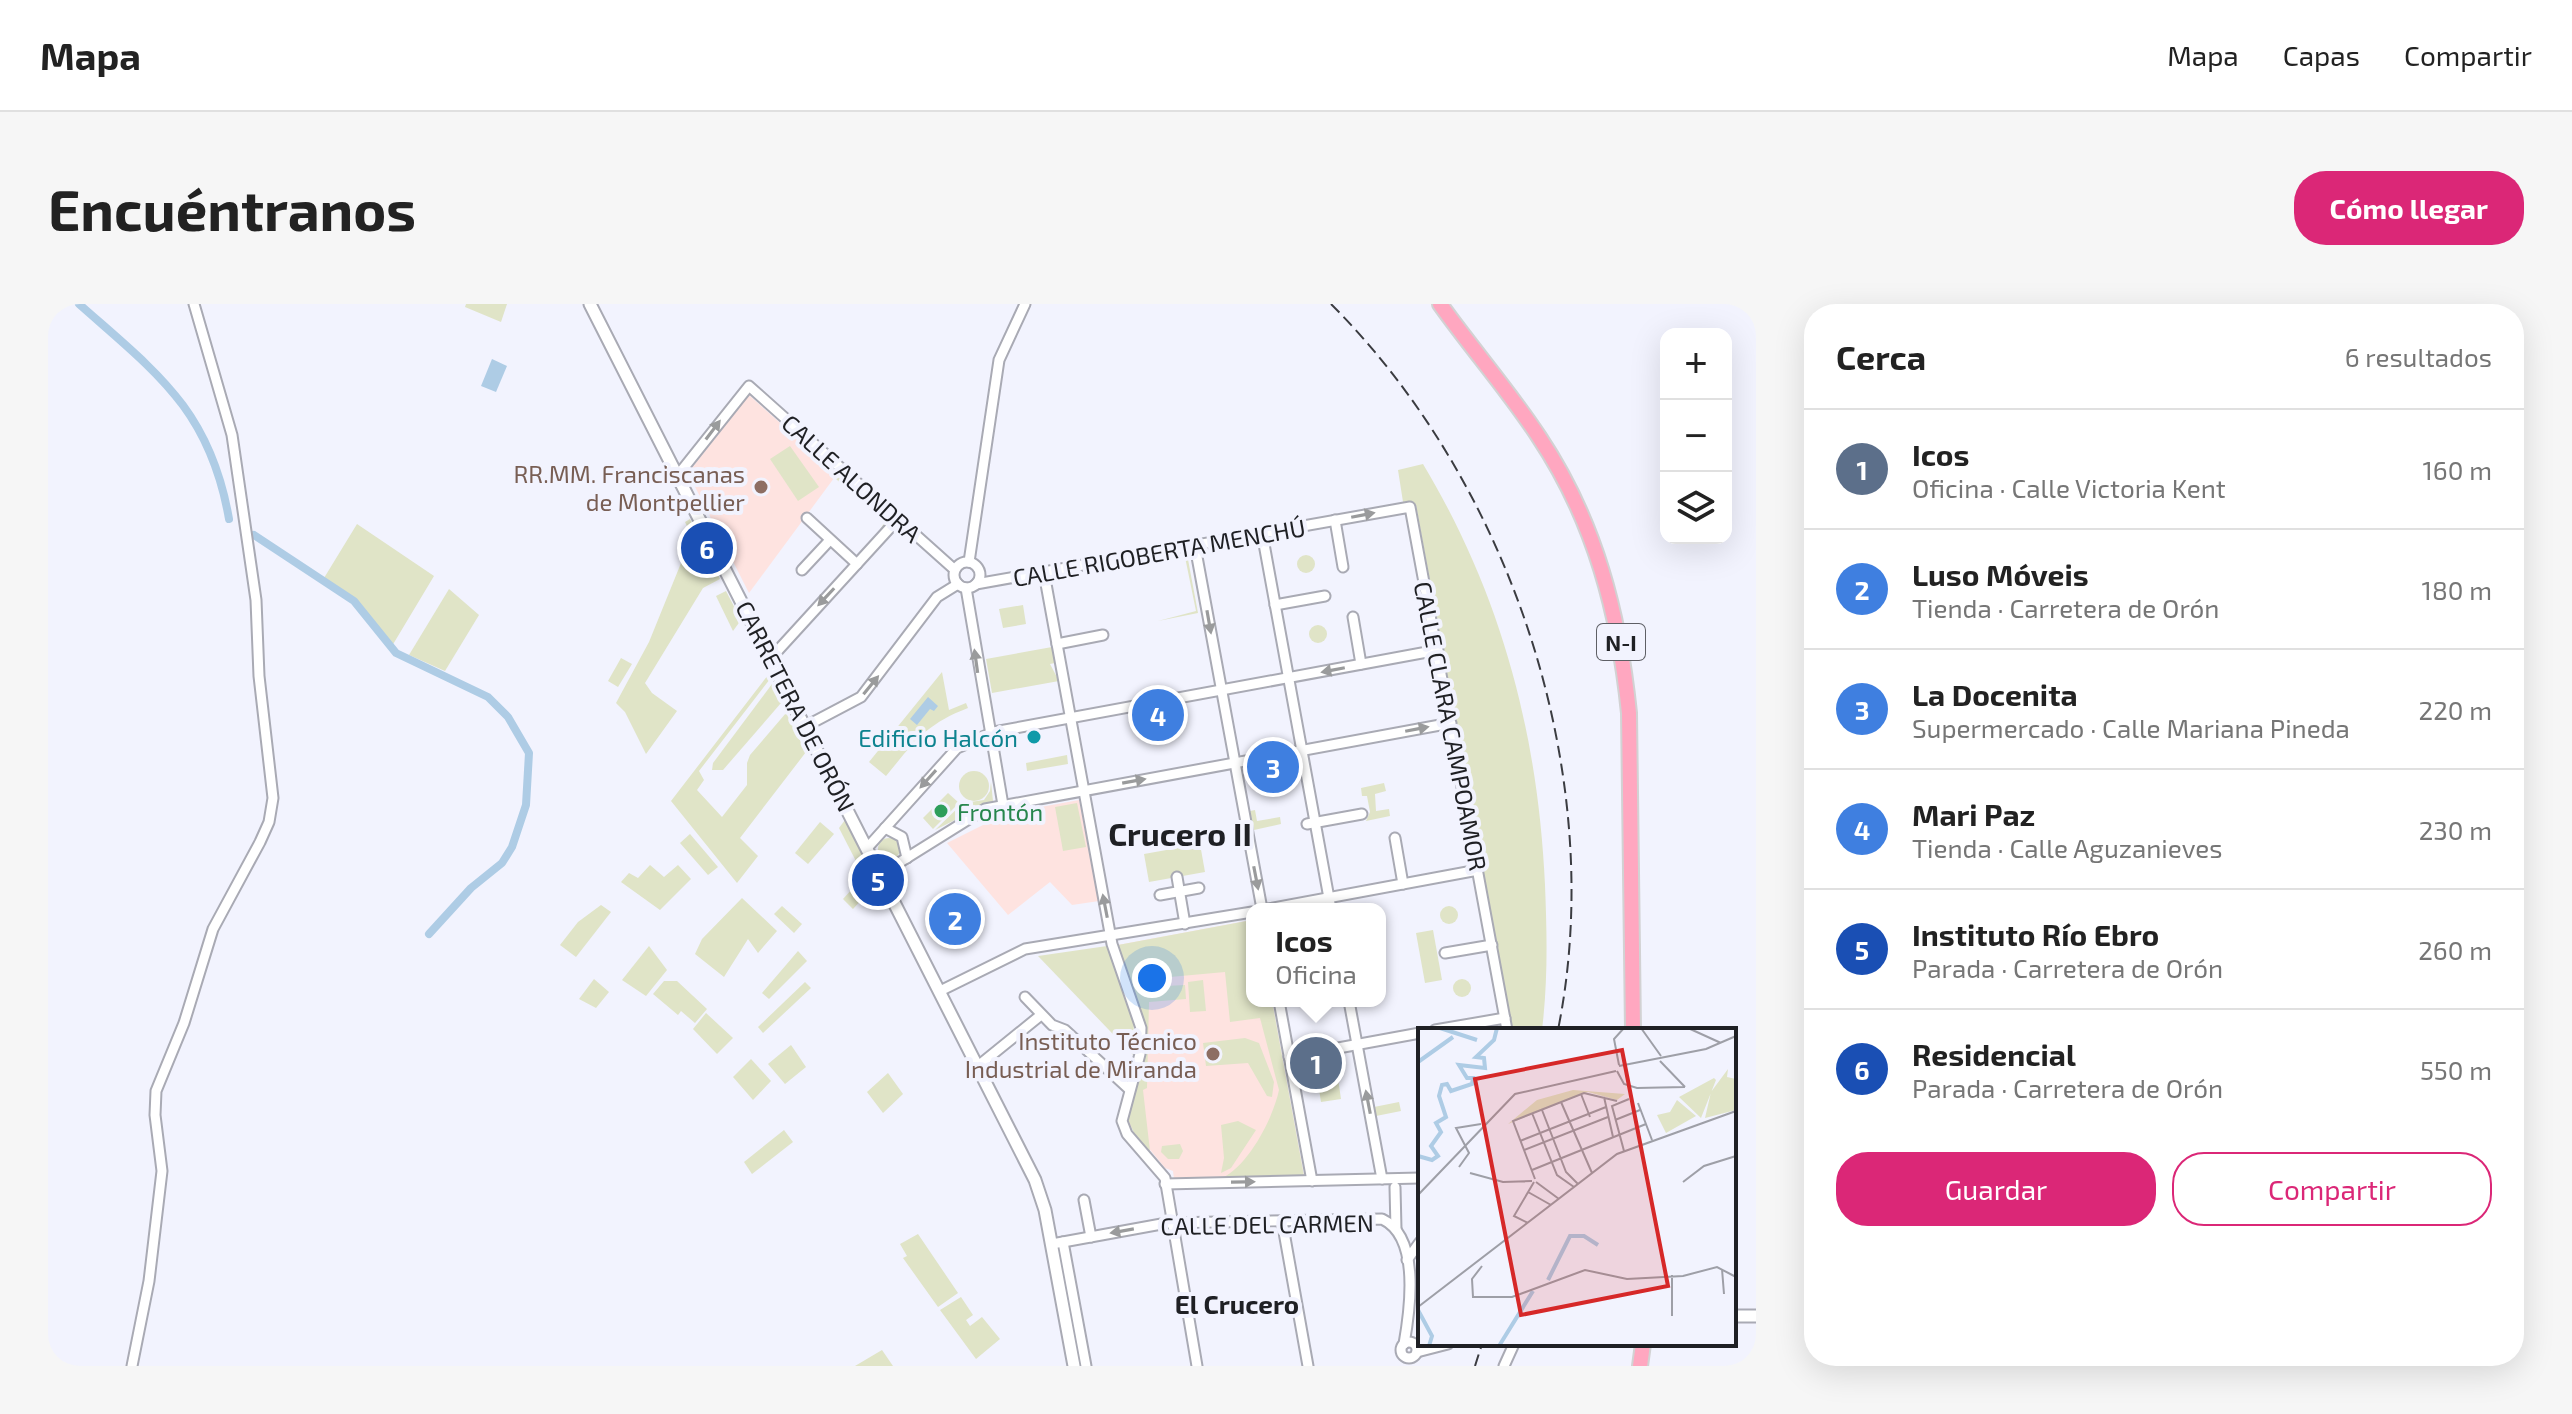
<!DOCTYPE html>
<html lang="es">
<head>
<meta charset="utf-8">
<style>
	:root { --surface:#fff; --page:#f6f6f6; --text:#222; --muted:#767676; --line:#e0e0e0; --accent:#db2777 }
	body { margin:0; font-family:"Exo 2",sans-serif; background:var(--page); color:var(--text) }
	.controls { position:absolute; right:24px; top:24px; display:grid; overflow:hidden; border-radius:16px; box-shadow:0 8px 32px #0002 }
	.controls button { width:72px; height:72px; display:grid; place-items:center; padding:0; border:0; border-bottom:2px solid var(--line); background:var(--surface); color:var(--text); font:40px sans-serif }
	.you { position:absolute; left:1104px; top:674px; width:28px; height:28px; margin:-20px; border:6px solid #fff; border-radius:50%; background:#1a73e8; box-shadow:0 0 0 12px #1a73e833 }
	.badge { display:grid; place-items:center; width:52px; height:52px; border-radius:50%; background:var(--accent); color:#fff; font-size:26px; font-weight:700 }
	.pin { position:absolute; translate:-50% -50%; border:4px solid #fff; box-shadow:0 2px 8px #0006 }
	.popup { position:absolute; left:1198px; top:599px; width:140px; height:104px; box-sizing:border-box; display:grid; place-content:center; border-radius:16px; background:var(--surface); filter:drop-shadow(0 2px 6px #0005); font-size:26px; white-space:nowrap; color:var(--muted) }
	.popup b { font-size:30px; color:var(--text) }
	.popup::after { content:''; position:absolute; left:50%; top:100%; margin-left:-16px; border:16px solid transparent; border-top-color:var(--surface) }
	.list { margin:0; padding:0; list-style:none }
	h2 { display:flex; justify-content:space-between; align-items:center; height:104px; margin:0; padding:0 32px; font-size:34px }
	h2 small { font-size:26px; font-weight:400; color:var(--muted) }
	.list li { display:grid; grid-template-columns:52px 1fr auto; gap:24px; align-items:center; box-sizing:border-box; height:120px; padding:0 32px; border-top:2px solid var(--line) }
	.list b { display:block; font-size:30px; white-space:nowrap }
	.list p { margin:0; font-size:26px; white-space:nowrap; color:var(--muted) }
	.list em { font-size:26px; font-style:normal; color:var(--muted) }
	.actions { display:flex; gap:16px; padding:24px 32px }
	.actions a { flex:1; padding:18px 0; border:2px solid var(--accent); border-radius:32px; text-align:center; font-size:28px; color:var(--accent) }
	.actions .main { background:var(--accent); color:#fff }
	.icon { flex:none; width:44px; height:44px; fill:none; stroke:currentColor; stroke-width:2; stroke-linecap:round; stroke-linejoin:round }
	.map { position:relative; flex:none; width:1708px; height:1062px; overflow:hidden; border-radius:32px }
	header { display:flex; align-items:center; gap:48px; box-sizing:border-box; height:112px; padding:0 40px; background:var(--surface); border-bottom:2px solid var(--line) }
	header strong { font-size:38px }
	nav { display:flex; gap:44px; margin-inline-start:auto; font-size:28px }
	.intro { display:flex; align-items:center; justify-content:space-between; box-sizing:border-box; height:192px; padding:0 48px }
	h1 { margin:0; font-size:56px }
	.button { padding:20px 36px; border-radius:32px; background:var(--accent); color:#fff; font-size:28px; font-weight:700 }
	main { display:flex; gap:48px; padding:0 48px }
	aside { flex:1; background:var(--surface); border-radius:32px; box-shadow:0 8px 32px #0002 }
	.map>svg:first-child { display:block }
	.education { fill:#fee3e0 }
	.green { fill:#e0e4c7 }
	.water { fill:#aecce5 }
	.lines { fill:none; stroke-linecap:round; stroke-linejoin:round }
	.canal { stroke:#aecce5; stroke-width:8 }
	.minor-casing { stroke:#a9aab4; stroke-width:13 }
	.tertiary-casing { stroke:#a9aab4; stroke-width:15 }
	.trunk-casing { stroke:#d2d2d3; stroke-width:18 }
	.minor { stroke:#fff; stroke-width:9 }
	.tertiary { stroke:#fff; stroke-width:11 }
	.trunk { stroke:#ffa7c0; stroke-width:14 }
	.rail { stroke:#3b3c41; stroke-width:2; stroke-dasharray:12 6; stroke-linecap:butt }
	.oneway { fill:#9a9b9c }
	.education-dot { fill:#8d6e63; stroke:#f2f3fe; stroke-width:3 }
	.culture-dot { fill:#0f9aa8; stroke:#f2f3fe; stroke-width:3 }
	.leisure-dot { fill:#2e9e5b; stroke:#f2f3fe; stroke-width:3 }
	.labels { text-anchor:middle; dominant-baseline:central; stroke-width:8; stroke-linejoin:round; paint-order:stroke }
	.shield { fill:#f2f3fe; stroke:#5e5f65; stroke-width:2 }
	.shield-label { font-size:22px; font-weight:bold; fill:#1f2024 }
	.education-label { font-size:24px; fill:#785e54; stroke:#f2f3fe; text-anchor:end }
	.street-label { font-size:24px; fill:#1f2024; stroke:#f2f3fe }
	.culture-label { font-size:24px; fill:#0d838f; stroke:#f2f3fe; text-anchor:end }
	.leisure-label { font-size:24px; fill:#27864d; stroke:#f2f3fe; text-anchor:start }
	.neighbourhood-label { font-size:26px; font-weight:bold; fill:#1f2024; stroke:#f2f3fe }
	.district-label { font-size:32px; font-weight:bold; fill:#1f2024; stroke:#f2f3fe }
	.inset-river { fill:none; stroke:#aecce5; stroke-width:4 }
	.inset-road { fill:none; stroke:#9e9fa7; stroke-width:2 }
	.view { fill:#d62828; fill-opacity:0.15; stroke:#d62828; stroke-width:4 }
	.inset-edge { fill:none; stroke:#1f2024; stroke-width:4 }
</style>
</head>
<body>
<header>
<strong>Mapa</strong>
<nav><a>Mapa</a><a>Capas</a><a>Compartir</a></nav>
</header>
<div class="intro"><h1>Encuéntranos</h1><a class="button">Cómo llegar</a></div>
<main>
<div class="map">
<svg width="1708" height="1062" viewBox="0 0 1708 1062">
	<rect width="100%" height="100%" fill="#f2f3fe"/>
	<!-- education -->
	<g class="education">
		<path d="M701,91L789,170L701,289L640,169Z"/>
		<path d="M1031,496L1051,597L1024,601L1002,578L960,611L899,539L959,509Z"/>
		<path d="M1204,616V697H1224L1256,872L1126,875L1125,867L1117,864L1080,819L1095,758L1098,724L1070,641Z"/>
	</g>
	<!-- green -->
	<g class="green">
		<path d="M418,0H459L453,18L417,3Z"/>
		<path d="M742,142L771,183L750,197L722,155Z"/>
		<path d="M1375,160C1453,290 1490,429 1497,581C1499,630 1500,677 1494,726H1464L1368,201L1364,197L1355,198L1350,166Z"/>
		<path d="M789,170L841,216L830,229L836,219L787,174Z"/>
		<path d="M642,215L672,275L655,284L597,379L604,389L629,407L598,450L577,408L568,399L601,338L644,232L637,218Z"/>
		<path d="M309,220L386,272L344,342L313,302L276,274Z"/>
		<path d="M1139,250L1150,309L1110,317L1148,307L1137,253L1083,260Z"/>
		<circle cx="1258" cy="260" r="9"/>
		<path d="M401,285L431,311L397,367L361,351Z"/>
		<path d="M678,287L693,316L685,327L668,292Z"/>
		<path d="M975,301L978,320L955,324L951,305Z"/>
		<circle cx="1270" cy="330" r="9"/>
		<path d="M1004,343L1007,359L1002,360L1011,377L944,389L938,355Z"/>
		<path d="M573,354L584,360L570,383L560,377Z"/>
		<path d="M894,368L901,406L918,399L920,404C878,420 866,438 838,472L821,458Z"/>
		<path d="M720,371L722,375L651,467L656,476L649,486L674,513L699,481V459L702,451L738,409L758,448L692,534L710,552L689,579L623,497Z"/>
		<path d="M724,380L733,399L675,466H664L665,459Z"/>
		<path d="M1019,451L1020,460L979,467L978,459Z"/>
		<circle cx="926" cy="482" r="15"/>
		<path d="M943,478L945,497L887,526L915,499L936,496L942,487Z"/>
		<path d="M1336,479L1338,487L1327,490L1328,507L1341,505L1342,512L1318,517L1322,508L1319,492H1314L1313,484Z"/>
		<path d="M900,489L911,499L885,525L875,514Z"/>
		<path d="M1029,499L1038,543L1015,547L1007,503Z"/>
		<path d="M1207,506L1209,517L1232,513L1233,520L1206,526L1202,507Z"/>
		<path d="M797,516L817,556L811,563L791,524Z"/>
		<path d="M772,518L786,530L760,560L747,549Z"/>
		<path d="M642,530L670,563L660,571L632,539Z"/>
		<circle cx="841" cy="545" r="11"/>
		<path d="M1152,540L1157,568L1101,578L1096,550Z"/>
		<path d="M602,561L616,573L630,561L643,575L612,606L573,578L581,569L590,574Z"/>
		<path d="M820,562L822,566L816,572L825,583L805,605L795,595L816,572L814,568Z"/>
		<path d="M694,594L729,627L710,649L700,635L676,673L647,650L654,635Z"/>
		<path d="M553,601L563,608L528,653L512,641L530,618Z"/>
		<circle cx="1401" cy="611" r="9"/>
		<path d="M734,602L754,620L746,629L726,610Z"/>
		<path d="M1204,616V697H1224L1256,872L1174,874C1201,861 1225,814 1231,786L1212,714L1182,718L1177,668L1100,675V683L1137,681L1138,695L1101,698L1099,784L1095,786L1102,847L1086,829L1080,815L1095,758L1098,724L1070,641Z"/>
		<path d="M1385,626L1394,676L1377,679L1368,629Z"/>
		<path d="M601,642L619,666L598,692L574,676Z"/>
		<path d="M1059,642L1086,714L1085,751L990,652Z"/>
		<path d="M750,647L759,657L721,695L714,689Z"/>
		<circle cx="1414" cy="684" r="9"/>
		<path d="M546,675L561,688L548,704L531,695Z"/>
		<path d="M1155,676L1158,707L1142,708L1140,678Z"/>
		<path d="M616,677H629L659,705L647,719L633,707L630,711L605,690Z"/>
		<path d="M757,678L763,684L715,729L710,723Z"/>
		<path d="M658,709L685,734L669,750L645,725Z"/>
		<path d="M1197,734L1211,739L1226,778L1224,793L1219,792L1200,759L1158,762L1155,739Z"/>
		<path d="M743,741L758,763L737,780L720,760Z"/>
		<path d="M703,755L723,777L705,796L685,773Z"/>
		<path d="M1289,768L1293,795L1273,798L1269,773Z"/>
		<path d="M840,769L855,790L835,809L819,788Z"/>
		<path d="M1351,798L1353,807L1328,812L1326,803Z"/>
		<path d="M1190,817L1208,826L1183,864L1173,869L1176,854L1173,821Z"/>
		<path d="M736,826L745,838L704,870L696,858Z"/>
		<path d="M1132,840L1135,847L1131,855H1120L1113,848L1114,842Z"/>
		<path d="M870,930L910,989L890,1003L855,954L859,952L852,940Z"/>
		<path d="M913,993L925,1011L918,1016L922,1022L934,1013L952,1035L928,1055L892,1006Z"/>
		<path d="M834,1046L845,1062H807Z"/>
	</g>
	<!-- water -->
	<g class="water">
		<path d="M444,55L459,62L448,88L433,82Z"/>
		<path d="M880,393L890,402L886,407L882,405L869,421L862,415Z"/>
	</g>
	<g class="lines">
		<!-- canal -->
		<g class="canal">
			<path d="M31,0C109,69 162,106 181,215"/>
			<path d="M206,231L306,297L348,349L440,393L460,413L481,449L478,501L464,543L454,559L423,584L381,630"/>
		</g>
		<!-- minor casing -->
		<g class="minor-casing">
			<g id="minor">
				<path d="M630,171L701,82L907,266"/>
				<path d="M759,214L809,260"/>
				<path d="M1287,216L1295,263"/>
				<path d="M1214,229L1283,605"/>
				<path d="M1147,242L1214,605"/>
				<path d="M921,258L951,56L977,0"/>
				<circle cx="919" cy="271" r="13"/>
				<path d="M754,266L782,236"/>
				<path d="M996,269L1064,640L1093,724L1092,750L1074,817L1079,830L1117,874L1149,1062"/>
				<path d="M928,280L1362,203L1459,726"/>
				<path d="M918,284L955,501"/>
				<path d="M1227,301L1277,292"/>
				<path d="M1305,313L1313,360"/>
				<path d="M1009,340L1055,331"/>
				<path d="M723,354L850,215"/>
				<path d="M758,422L813,393L889,293L910,280"/>
				<path d="M1259,520L1314,510"/>
				<path d="M837,524L854,533L859,554"/>
				<path d="M1347,534L1355,580"/>
				<path d="M820,543L909,444L946,428L1390,346"/>
				<path d="M833,570L937,505L1403,419"/>
				<path d="M1129,573L1137,620"/>
				<path d="M1112,591L1151,584"/>
				<path d="M1220,605L1430,566"/>
				<path d="M1397,649L1444,641"/>
				<path d="M892,687L977,645L1204,608"/>
				<path d="M977,693L1004,721L1017,726L1081,785"/>
				<path d="M1231,697L1264,877"/>
				<path d="M1301,697L1334,875"/>
				<path d="M1387,726L1457,714"/>
				<path d="M1241,753L1372,729"/>
				<path d="M930,762L993,711"/>
				<path d="M1117,880L1372,874"/>
				<path d="M1347,883L1348,925"/>
				<path d="M1036,896L1043,933"/>
				<path d="M1234,917L1260,1062"/>
				<path d="M1015,938L1038,1062"/>
				<path d="M1004,940L1119,919L1334,915C1373,933 1362,1006 1356,1040"/>
				<path d="M1359,956L1372,938"/>
				<circle cx="1361" cy="1046" r="8"/>
				<path d="M1369,1048L1400,1040"/>
				<path d="M84,1062L101,977L114,867L107,811L108,787L136,719L165,625L212,538L221,518L225,494L211,372L208,296L184,131L146,0"/>
				<path d="M1456,1062L1466,1040"/>
			</g>
		</g>
		<!-- tertiary casing -->
		<g class="tertiary-casing">
			<g id="tertiary">
				<path d="M542,0L987,876L997,906L1026,1062"/>
				<path d="M1686,1012H1708"/>
			</g>
		</g>
		<!-- trunk casing -->
		<g class="trunk-casing">
			<g id="trunk">
				<path d="M1392,0C1424,45 1461,87 1491,133C1547,217 1571,310 1581,409L1585,726"/>
				<path d="M1592,1062L1595,1040"/>
			</g>
		</g>
		<!-- minor -->
		<use href="#minor" class="minor"/>
		<!-- tertiary -->
		<use href="#tertiary" class="tertiary"/>
		<!-- trunk -->
		<use href="#trunk" class="trunk"/>
		<!-- rail -->
		<g class="rail">
			<path d="M1283,0C1464,181 1561,473 1510,726"/>
			<path d="M1427,1062L1434,1040"/>
		</g>
	</g>
	<!-- one-way arrows -->
	<defs><path id="oneway-solid" d="M-6-.8H1V-3.2L6.5 0L1 3.2V.8H-6Z" transform="scale(2)"/></defs>
	<g class="oneway">
		<use href="#oneway-solid" transform="translate(665 126) rotate(-53)"/>
		<use href="#oneway-solid" transform="translate(1315 211) rotate(-11)"/>
		<use href="#oneway-solid" transform="translate(778 293) rotate(133)"/>
		<use href="#oneway-solid" transform="translate(1161 318) rotate(80)"/>
		<use href="#oneway-solid" transform="translate(928 357) rotate(-98)"/>
		<use href="#oneway-solid" transform="translate(1285 366) rotate(169)"/>
		<use href="#oneway-solid" transform="translate(823 381) rotate(-51)"/>
		<use href="#oneway-solid" transform="translate(1369 425) rotate(-11)"/>
		<use href="#oneway-solid" transform="translate(880 475) rotate(132)"/>
		<use href="#oneway-solid" transform="translate(1086 477) rotate(-10)"/>
		<use href="#oneway-solid" transform="translate(1208 574) rotate(79)"/>
		<use href="#oneway-solid" transform="translate(1057 602) rotate(-101)"/>
		<use href="#oneway-solid" transform="translate(1320 798) rotate(-101)"/>
		<use href="#oneway-solid" transform="translate(1195 878) rotate(-1)"/>
		<use href="#oneway-solid" transform="translate(1074 927) rotate(170)"/>
	</g>
	<!-- markers -->
	<g class="education-dot">
		<circle cx="713" cy="183" r="8"/>
		<circle cx="1165" cy="750" r="8"/>
	</g>
	<circle class="culture-dot" cx="986" cy="433" r="8"/>
	<circle class="leisure-dot" cx="893" cy="507" r="8"/>
	<g class="labels">
		<!-- shield labels -->
		<rect class="shield" x="1549" y="320" width="48" height="36" rx="6"/>
		<g class="shield-label">
			<text x="1573" y="338">N-I</text>
		</g>
		<!-- education labels -->
		<g class="education-label">
			<text x="697" y="169">RR.MM. Franciscanas<tspan x="697" dy="28">de Montpellier</tspan></text>
			<text x="1149" y="736">Instituto Técnico<tspan x="1149" dy="28">Industrial de Miranda</tspan></text>
		</g>
		<!-- street labels -->
		<g class="street-label">
			<text transform="translate(804 174) rotate(42)">CALLE ALONDRA</text>
			<text transform="translate(1111 248) rotate(-10)">CALLE RIGOBERTA MENCHÚ</text>
			<text transform="translate(748 402) rotate(63)">CARRETERA DE ORÓN</text>
			<text transform="translate(1403 422) rotate(79)">CALLE CLARA CAMPOAMOR</text>
			<text transform="translate(1219 920) rotate(-1)">CALLE DEL CARMEN</text>
		</g>
		<!-- culture labels -->
		<g class="culture-label">
			<text x="970" y="433">Edificio Halcón</text>
		</g>
		<!-- leisure labels -->
		<g class="leisure-label">
			<text x="909" y="507">Frontón</text>
		</g>
		<!-- neighbourhood labels -->
		<g class="neighbourhood-label">
			<text x="1189" y="999">El Crucero</text>
		</g>
		<!-- district labels -->
		<g class="district-label">
			<text x="1132" y="529">Crucero II</text>
		</g>
	</g>
	<!-- overview -->
	<g transform="translate(1370 724)">
		<rect width="318" height="318" fill="#f2f3fe"/>
		<path d="M310,41L309,49L318,51V82L287,90L293,64ZM296,50L298,52L283,90L261,69ZM155,62L207,66L199,72L170,64L90,96L119,72ZM259,72L278,88L248,105L239,87L252,84Z" fill="#e0e4c7"/>
		<path class="inset-river" d="M22,0L59,12M0,34L35,9M0,128L14,132L20,128L13,118L23,104L18,95L28,89L21,68L24,57L29,56L33,63L54,56L55,50H49L41,37L67,40L66,30L58,29L76,12L79,0M130,252L152,208H166L180,217M0,282L14,308L11,318M81,318L115,263"/>
		<path class="inset-road" d="M223,0L243,28M270,0L303,15M242,33L267,59M201,37L196,11L206,0M201,38L288,21L318,8M199,43L206,56L219,60L267,59M163,66L172,89M186,69L195,109M143,74L174,145M220,75L234,112M124,82L148,144L160,156M114,85L139,147L156,159M197,92L222,82M102,113L188,79M106,122L190,89M206,123L194,78L211,71M41,139L51,125L38,100L63,96M114,142L228,96M52,145L85,154L114,153M117,151L95,93L166,65L199,73M118,154L141,171M265,154L286,138L318,128M110,164L133,177M0,167L97,66L198,43M110,195L96,188L116,154M64,238L54,251L55,269H94L167,242L209,251L265,248L299,239L318,249M304,241L306,266M0,279L199,126L318,83M254,288V247"/>
		<path class="view" d="M204,22L250,258L103,287L57,51Z"/>
		<rect width="318" height="318" class="inset-edge"/>
	</g>
</svg>
<div class="controls">
<button>+</button>
<button>−</button>
<button><svg class="icon" aria-label="layers" viewBox="0 0 24 24"><path d="M12 4l9 5-9 5-9-5zM3 14l9 5 9-5"/></svg></button>
</div>
<div class="you"></div>
<div class="pin badge" style="left:1268px;top:759px;background:#5c6f8a">1</div>
<div class="popup"><b>Icos</b>Oficina</div>
<div class="pin badge" style="left:907px;top:615px;background:#3f7fe0">2</div>
<div class="pin badge" style="left:1225px;top:463px;background:#3f7fe0">3</div>
<div class="pin badge" style="left:1110px;top:411px;background:#3f7fe0">4</div>
<div class="pin badge" style="left:830px;top:576px;background:#1a4fb4">5</div>
<div class="pin badge" style="left:659px;top:244px;background:#1a4fb4">6</div>
</div>
<aside>
<h2>Cerca<small>6 resultados</small></h2>
<ul class="list">
<li><span class="badge" style="background:#5c6f8a">1</span><div><b>Icos</b><p>Oficina · Calle Victoria Kent</p></div><em>160 m</em></li>
<li><span class="badge" style="background:#3f7fe0">2</span><div><b>Luso Móveis</b><p>Tienda · Carretera de Orón</p></div><em>180 m</em></li>
<li><span class="badge" style="background:#3f7fe0">3</span><div><b>La Docenita</b><p>Supermercado · Calle Mariana Pineda</p></div><em>220 m</em></li>
<li><span class="badge" style="background:#3f7fe0">4</span><div><b>Mari Paz</b><p>Tienda · Calle Aguzanieves</p></div><em>230 m</em></li>
<li><span class="badge" style="background:#1a4fb4">5</span><div><b>Instituto Río Ebro</b><p>Parada · Carretera de Orón</p></div><em>260 m</em></li>
<li><span class="badge" style="background:#1a4fb4">6</span><div><b>Residencial</b><p>Parada · Carretera de Orón</p></div><em>550 m</em></li>
</ul>
<div class="actions"><a class="main">Guardar</a><a>Compartir</a></div>
</aside>
</main>
</body>
</html>
